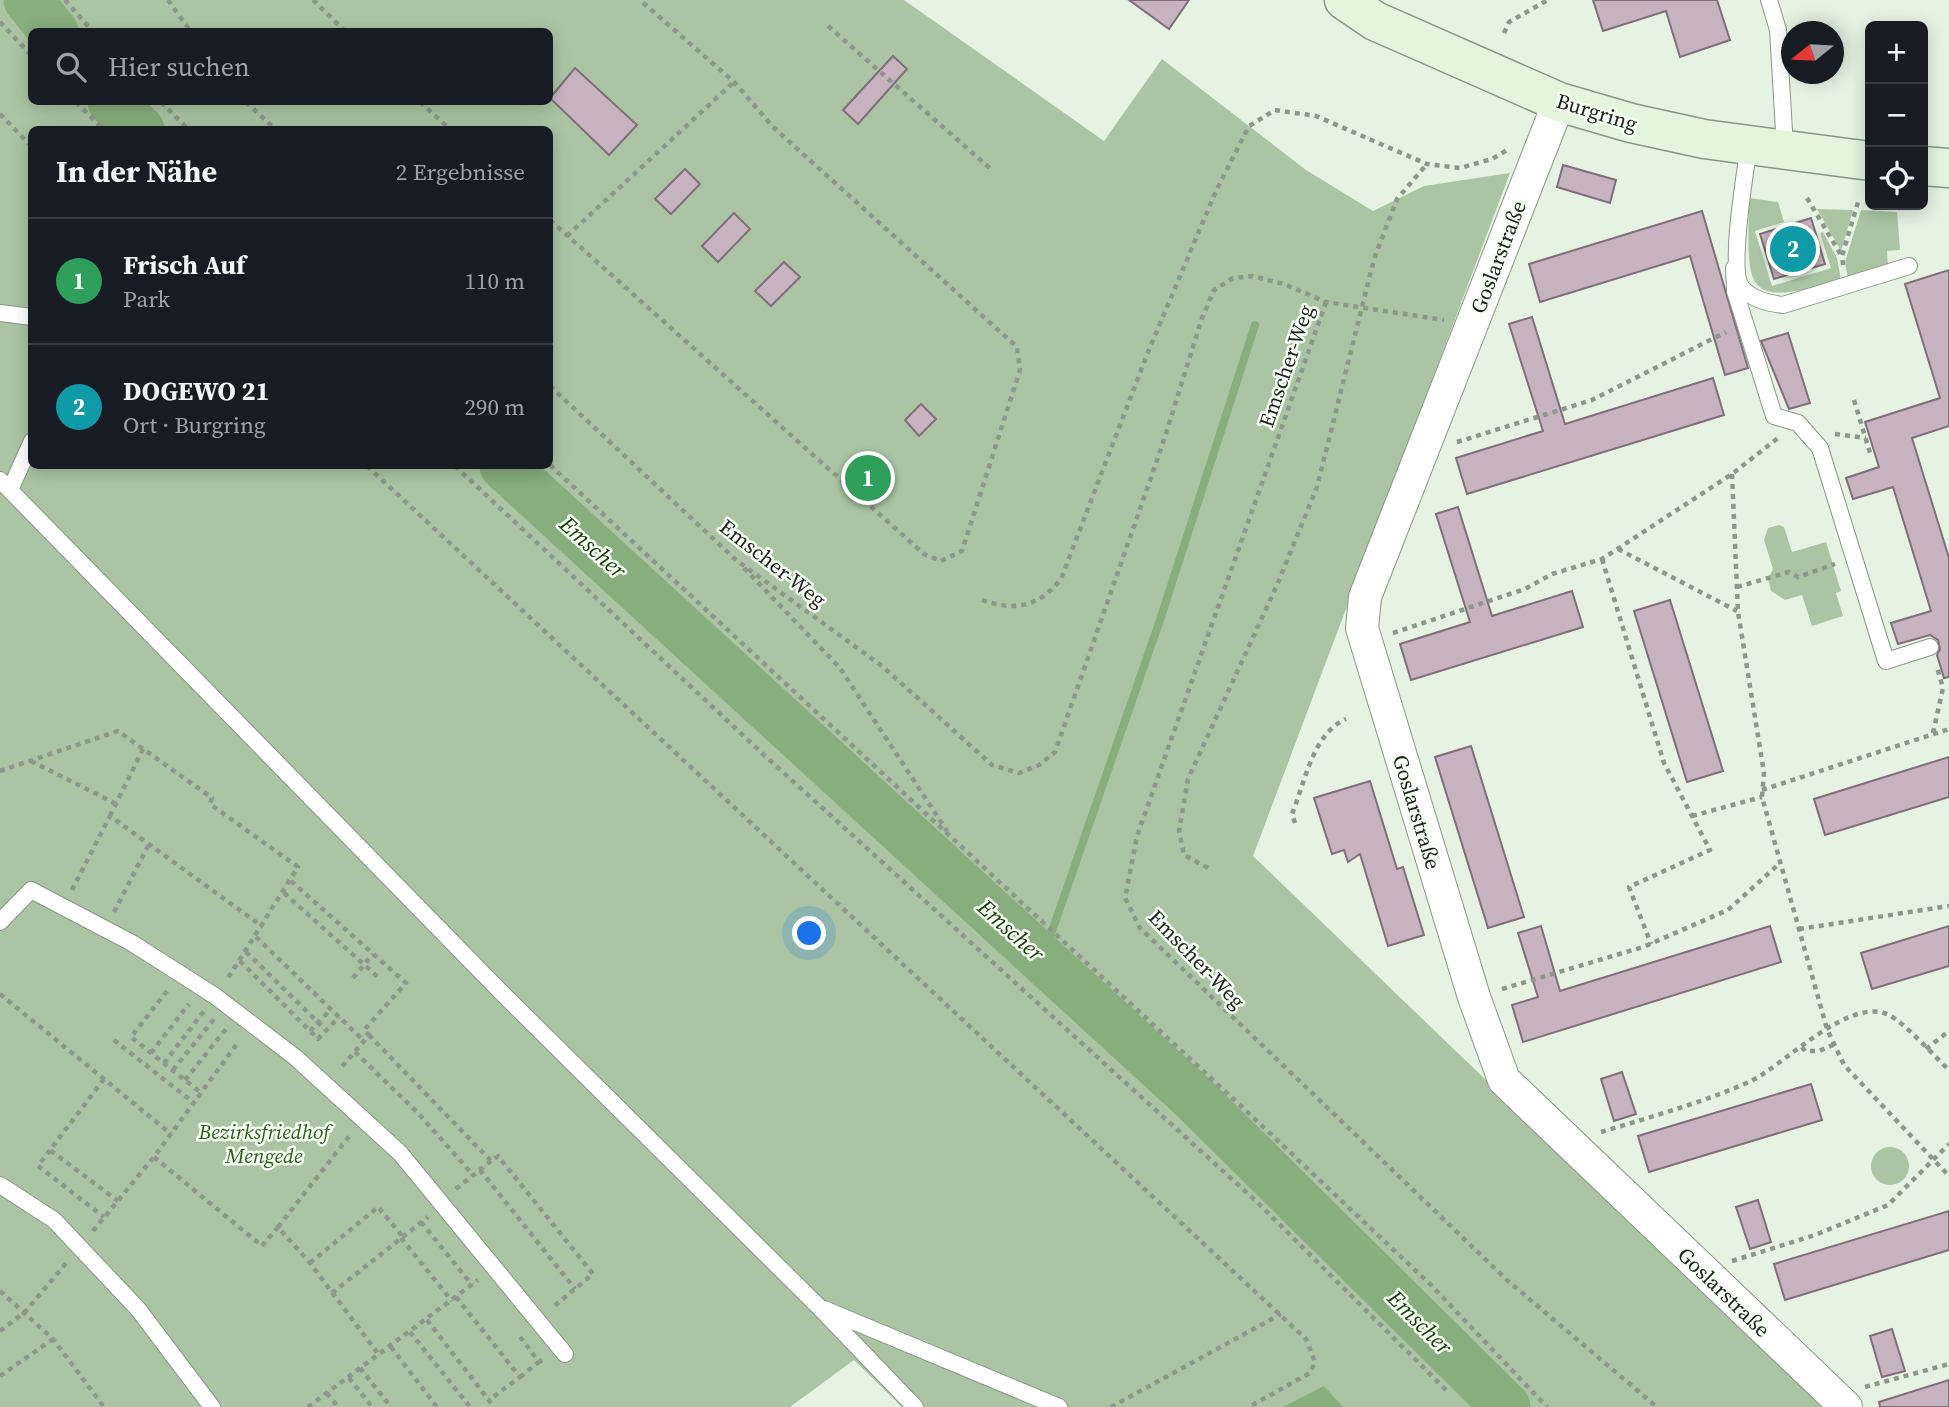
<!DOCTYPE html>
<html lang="de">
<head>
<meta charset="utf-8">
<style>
	:root { --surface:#171b24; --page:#20242c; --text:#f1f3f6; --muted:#9ea1a6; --line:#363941; --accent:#2563eb }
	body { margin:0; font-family:"Source Serif 4",serif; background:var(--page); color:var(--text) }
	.controls { position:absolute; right:21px; top:21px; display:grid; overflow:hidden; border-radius:10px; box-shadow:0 4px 18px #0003 }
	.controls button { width:63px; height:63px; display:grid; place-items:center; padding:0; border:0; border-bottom:2px solid var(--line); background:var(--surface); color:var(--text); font:35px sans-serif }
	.compass { position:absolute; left:1781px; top:21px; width:63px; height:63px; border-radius:50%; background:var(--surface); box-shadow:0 4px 18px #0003; rotate:252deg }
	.you { position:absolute; left:810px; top:934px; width:24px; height:24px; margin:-18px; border:5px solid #fff; border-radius:50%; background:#1a73e8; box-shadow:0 0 0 10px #1a73e833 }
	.badge { display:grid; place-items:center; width:46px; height:46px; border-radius:50%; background:var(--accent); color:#fff; font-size:23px; font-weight:700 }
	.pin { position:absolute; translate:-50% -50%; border:4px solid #fff; box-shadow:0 2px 7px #0006 }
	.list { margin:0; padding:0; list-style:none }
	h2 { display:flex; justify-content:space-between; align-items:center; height:91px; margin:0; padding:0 28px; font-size:30px }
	h2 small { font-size:23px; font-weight:400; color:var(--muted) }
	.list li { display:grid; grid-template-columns:46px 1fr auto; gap:21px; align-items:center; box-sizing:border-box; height:126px; padding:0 28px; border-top:2px solid var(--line) }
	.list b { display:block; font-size:26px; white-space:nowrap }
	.list p { margin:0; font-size:23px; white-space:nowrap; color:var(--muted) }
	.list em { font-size:23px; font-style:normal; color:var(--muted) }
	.icon { flex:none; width:38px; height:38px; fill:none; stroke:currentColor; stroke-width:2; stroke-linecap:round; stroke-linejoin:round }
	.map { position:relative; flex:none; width:1949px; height:1407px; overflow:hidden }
	.search { position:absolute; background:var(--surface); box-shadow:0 4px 18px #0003; left:28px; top:28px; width:525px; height:77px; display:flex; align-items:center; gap:18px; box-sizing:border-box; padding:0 24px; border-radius:10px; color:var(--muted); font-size:26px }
	.panel { position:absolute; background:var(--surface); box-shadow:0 4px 18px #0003; left:28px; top:126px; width:525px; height:343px; border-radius:10px }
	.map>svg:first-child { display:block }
	.green { fill:#abc5a4; fill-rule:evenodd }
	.water { fill:#87ae7c }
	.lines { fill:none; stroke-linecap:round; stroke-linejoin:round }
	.stream { stroke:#87ae7c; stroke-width:8 }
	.river { stroke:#87ae7c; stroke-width:49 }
	.building { fill:#c8b4c1; stroke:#806f7a; stroke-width:2 }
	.lane-casing { stroke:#899686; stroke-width:18 }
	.street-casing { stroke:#899686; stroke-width:34 }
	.secondary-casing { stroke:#899686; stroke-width:41 }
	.path { stroke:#8e978b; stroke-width:4.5; stroke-dasharray:5 5; stroke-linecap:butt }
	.lane { stroke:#fff; stroke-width:16 }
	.street { stroke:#fff; stroke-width:32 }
	.secondary { stroke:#e3f5dd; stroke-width:38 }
	.labels { text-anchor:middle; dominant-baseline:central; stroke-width:5; stroke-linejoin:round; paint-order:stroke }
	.street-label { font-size:21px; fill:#1c211b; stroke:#f6fff4 }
	.park-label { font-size:21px; font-style:italic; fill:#2b5d19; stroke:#f6fff4 }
	.water-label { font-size:23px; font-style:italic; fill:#143a05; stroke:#f6fff4 }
</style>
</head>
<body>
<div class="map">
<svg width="1949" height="1407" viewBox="0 0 1949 1407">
	<rect width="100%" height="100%" fill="#e6f3e2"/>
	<!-- green -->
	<g class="green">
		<path d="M0,0H904L1104,141L1162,59L1306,170L1373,211L1424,186L1510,173L1253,856L1826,1407H902L854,1360L790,1407H0ZM32,32H550V102H32ZM32,130H550V466H32Z"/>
		<path d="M1749,198L1778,202L1784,222L1755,231L1772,286L1831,268L1820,233L1823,232L1837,258L1841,280C1740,310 1748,288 1749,198Z"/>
		<path d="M1817,209L1853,210L1841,251Z"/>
		<path d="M1861,210L1897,212L1900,250L1887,251L1888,267L1848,279L1845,262Z"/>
		<path d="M1779,525L1784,527L1792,552L1826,542L1841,591L1836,593L1843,616L1812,626L1802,595L1785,600L1771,591L1768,579L1773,569L1764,540L1768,528Z"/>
		<circle cx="1890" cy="1166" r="19"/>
	</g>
	<!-- water -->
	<path class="water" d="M1324,1386L1343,1407H1283Z"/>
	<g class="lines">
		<!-- stream -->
		<path class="stream" d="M1042,960L1160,620L1255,325"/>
		<!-- river -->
		<g class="river">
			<path d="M28,0L54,32"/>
			<path d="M112,102L140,130"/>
			<path d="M504,466L1195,1099L1506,1407"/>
		</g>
	</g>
	<!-- building -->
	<g class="building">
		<path d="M1129,0H1189L1169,29Z"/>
		<path d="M1593,0H1717L1730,40L1680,57L1666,11L1603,31Z"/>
		<path d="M893,56L907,69L858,124L843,110Z"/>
		<path d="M575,68L637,125L609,155L550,98Z"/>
		<path d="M1563,165L1616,180L1610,203L1557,187Z"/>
		<path d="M685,169L700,184L671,214L655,199Z"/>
		<path d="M1702,211L1748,368L1725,375L1690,256L1540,302L1529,264Z"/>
		<path d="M734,213L750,229L718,262L702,246Z"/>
		<path d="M1811,218L1825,264L1774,279L1760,234Z"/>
		<path d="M784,262L800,277L771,306L755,291Z"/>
		<path d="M1949,270V426L1912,438L1949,558V677L1944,678L1937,655L1940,649L1938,640L1930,635L1898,644L1891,623L1931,611L1893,487L1853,499L1846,478L1879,467L1865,422L1940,398L1905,284Z"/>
		<path d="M1532,317L1565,424L1713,378L1724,415L1467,494L1456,458L1543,431L1509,324Z"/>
		<path d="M1788,333L1810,403L1789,409L1761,341Z"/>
		<path d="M921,404L936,419L919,436L905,420Z"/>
		<path d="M1458,507L1492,616L1572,591L1583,627L1411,680L1400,644L1470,622L1436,514Z"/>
		<path d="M1670,600L1723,771L1687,782L1634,611Z"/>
		<path d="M1471,746L1524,917L1488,928L1435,757Z"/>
		<path d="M1949,757V797L1825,835L1814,799Z"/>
		<path d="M1370,781L1397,869L1403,867L1424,935L1388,946L1360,854L1348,862L1344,850L1332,854L1314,798Z"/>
		<path d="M1541,926L1560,991L1770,926L1781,962L1523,1042L1512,1005L1538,997L1518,933Z"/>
		<path d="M1949,926V966L1872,989L1861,953Z"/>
		<path d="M1622,1072L1636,1114L1614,1121L1601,1079Z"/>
		<path d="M1811,1084L1822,1120L1649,1172L1638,1136Z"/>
		<path d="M1758,1200L1771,1242L1750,1249L1736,1207Z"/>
		<path d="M1949,1211V1250L1785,1300L1774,1264Z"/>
		<path d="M1892,1329L1905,1371L1882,1377L1870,1336Z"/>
		<path d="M1949,1380V1407H1880L1879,1402Z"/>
	</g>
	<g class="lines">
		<!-- lane casing -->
		<g class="lane-casing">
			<g id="lane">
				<path d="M1769,0L1778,30L1785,148"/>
				<path d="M1749,144C1746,170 1727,274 1743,289C1754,300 1768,303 1783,305L1909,266"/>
				<path d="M1734,268L1735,291L1774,416L1798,423L1820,448L1886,661L1930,647"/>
				<path d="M0,313L32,317"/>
				<path d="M0,480L501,992L818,1306L915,1407"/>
				<path d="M10,490L32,441"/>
				<path d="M0,922L31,890L132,943L215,996L295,1057L400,1153L565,1354"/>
				<path d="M0,1185L54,1220L138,1309L212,1407"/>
				<path d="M824,1309L1059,1407"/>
			</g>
		</g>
		<!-- street casing -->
		<g class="street-casing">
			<path id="street" d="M1559,102L1365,597L1362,628L1474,997L1504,1080L1846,1407"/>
		</g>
		<!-- secondary casing -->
		<g class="secondary-casing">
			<g id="secondary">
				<path d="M1344,0L1375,21L1559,102L1631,123L1704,139L1870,161"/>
				<path d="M1923,166L1949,168"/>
			</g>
		</g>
		<!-- path -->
		<g class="path">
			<path d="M65,0L93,32"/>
			<path d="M168,0L191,32"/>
			<path d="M313,0L346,32"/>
			<path d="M0,22L32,56"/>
			<path d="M828,26L993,171"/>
			<path d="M1504,33L1509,22L1548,0"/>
			<path d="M76,102L104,130"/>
			<path d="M161,102L189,130"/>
			<path d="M246,102L276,130"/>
			<path d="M420,102L451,130"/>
			<path d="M0,114L32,147"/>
			<path d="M1807,198L1841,255"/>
			<path d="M550,220L924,554L941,561L962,551L1020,370L1017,347L773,127L734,82L640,0"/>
			<path d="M567,236L734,82"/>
			<path d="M1843,265L1842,256L1858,202"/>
			<path d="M1326,302L1137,836L1125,898L1140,928L1508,1281L1657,1407"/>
			<path d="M550,386L736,560L882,666L992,765L1019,773L1039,765L1055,752L1162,446L1202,318L1214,290L1233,278L1252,276L1284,284L1326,302L1444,320"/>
			<path d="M1854,400L1870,453"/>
			<path d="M1835,434L1866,438"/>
			<path d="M1457,442L1592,400L1726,332"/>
			<path d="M550,465L1242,1107L1432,1286L1547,1407"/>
			<path d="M367,466L1306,1339L1315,1362L1310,1373L1249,1407"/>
			<path d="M455,466L764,755L1256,1201L1446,1390"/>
			<path d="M1732,474L1738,612L1764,773L1762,797L1827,1029L1844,1065L1949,1176"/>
			<path d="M1618,549L1737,611"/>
			<path d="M1602,559L1664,763L1710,850L1629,887L1651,944"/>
			<path d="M744,568L840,668L947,831"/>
			<path d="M1737,587L1789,572L1798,577L1835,564"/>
			<path d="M982,600C1015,612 1040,606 1061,579L1148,352L1216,191L1249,126L1275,110L1316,116L1427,164L1460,168L1492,159L1509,149"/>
			<path d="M1393,633L1525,589L1552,574L1602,559L1732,474L1778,438"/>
			<path d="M1933,733L1943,688L1937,667"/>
			<path d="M31,761L116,804"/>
			<path d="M0,771L118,731L212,798L210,804L298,867L228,978"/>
			<path d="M1762,790L1949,729"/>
			<path d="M110,816L143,749"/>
			<path d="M1692,816L1762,797"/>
			<path d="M1295,823L1292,814C1305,782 1313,733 1346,719"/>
			<path d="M1208,868L1184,855L1179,831L1188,779L1277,585L1317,487L1374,259L1397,199L1427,164"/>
			<path d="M291,881L406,983L364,1030L369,1035L340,1069"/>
			<path d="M72,890L110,816L263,927"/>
			<path d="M284,893L379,978"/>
			<path d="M114,912L149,844"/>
			<path d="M1799,929L1949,906"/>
			<path d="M256,937L364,1041"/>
			<path d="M246,952L326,1030"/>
			<path d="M240,961L318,1039L339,1017"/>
			<path d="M353,978L373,954"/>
			<path d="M1502,989L1643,947L1728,910L1780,863"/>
			<path d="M167,991L131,1037L201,1093"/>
			<path d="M0,994L171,1134"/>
			<path d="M310,1031L331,1009"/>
			<path d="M369,1035L491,1161L498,1156L593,1274L553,1307"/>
			<path d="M114,1040L194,1103"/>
			<path d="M1802,1047L1805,1051H1819L1833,1045"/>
			<path d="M1926,1049L1949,1031"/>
			<path d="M355,1052L419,1114L473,1175"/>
			<path d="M151,1053L189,1004"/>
			<path d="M164,1063L204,1011"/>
			<path d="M173,1070L214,1019"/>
			<path d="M104,1079L50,1150L118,1201"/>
			<path d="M185,1080L226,1029"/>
			<path d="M1601,1132C1651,1117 1701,1103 1749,1082C1784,1066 1849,995 1889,1015C1905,1023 1934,1056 1949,1070"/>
			<path d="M50,1150L38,1166L104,1217"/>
			<path d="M154,1157L262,1246L278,1227L310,1263L379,1355"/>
			<path d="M480,1170L575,1289"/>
			<path d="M456,1189L491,1161"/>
			<path d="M421,1222L472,1285"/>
			<path d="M278,1227L351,1134"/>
			<path d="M93,1231L154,1157L239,1041"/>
			<path d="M401,1238L452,1301"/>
			<path d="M1732,1261L1815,1235L1888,1205L1949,1144"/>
			<path d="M310,1263L378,1207L403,1237"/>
			<path d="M0,1291L53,1339L104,1407"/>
			<path d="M332,1293L428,1217"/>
			<path d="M456,1297L520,1377L489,1400"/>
			<path d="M427,1320L494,1407"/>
			<path d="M0,1331L25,1312L67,1262"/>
			<path d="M410,1332L470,1407"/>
			<path d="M520,1337L539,1362L544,1359"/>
			<path d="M391,1347L437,1407"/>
			<path d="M360,1368L391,1407"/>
			<path d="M0,1376L53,1339"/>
			<path d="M520,1377L539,1362"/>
			<path d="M349,1378L372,1407"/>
			<path d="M1865,1387L1949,1364"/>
			<path d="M327,1393L338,1407"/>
			<path d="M308,1407L478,1280"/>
			<path d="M1111,1407L1281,1314"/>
		</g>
		<!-- lane -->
		<use href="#lane" class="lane"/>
		<!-- street -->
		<use href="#street" class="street"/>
		<!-- secondary -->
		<use href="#secondary" class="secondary"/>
	</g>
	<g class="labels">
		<!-- street labels -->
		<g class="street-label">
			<text transform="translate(1597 112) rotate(17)">Burgring</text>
			<text transform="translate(1498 257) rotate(-69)">Goslarstraße</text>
			<text transform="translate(1286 366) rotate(-71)">Emscher-Weg</text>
			<text transform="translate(773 563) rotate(38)">Emscher-Weg</text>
			<text transform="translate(1417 812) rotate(73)">Goslarstraße</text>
			<text transform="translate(1197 959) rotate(46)">Emscher-Weg</text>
			<text transform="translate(1724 1292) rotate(44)">Goslarstraße</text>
		</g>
		<!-- park labels -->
		<g class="park-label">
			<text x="264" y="1131">Bezirksfriedhof<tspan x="264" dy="24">Mengede</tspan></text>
		</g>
		<!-- water labels -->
		<g class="water-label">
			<text transform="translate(593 547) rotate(42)">Emscher</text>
			<text transform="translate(1011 930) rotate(42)">Emscher</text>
			<text transform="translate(1420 1322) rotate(45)">Emscher</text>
		</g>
	</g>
</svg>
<div class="controls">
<button>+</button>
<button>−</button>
<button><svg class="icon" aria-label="locate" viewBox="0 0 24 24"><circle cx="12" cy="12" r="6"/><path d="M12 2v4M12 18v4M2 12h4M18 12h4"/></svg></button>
</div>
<svg class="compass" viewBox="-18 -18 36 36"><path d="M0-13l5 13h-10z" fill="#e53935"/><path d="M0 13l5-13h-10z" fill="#9ea1a6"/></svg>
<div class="you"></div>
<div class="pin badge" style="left:868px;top:478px;background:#2e9e5b">1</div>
<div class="pin badge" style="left:1793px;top:249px;background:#0f9aa8">2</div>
<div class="search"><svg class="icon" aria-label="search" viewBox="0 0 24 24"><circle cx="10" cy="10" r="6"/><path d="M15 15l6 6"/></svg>Hier suchen</div>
<section class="panel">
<h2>In der Nähe<small>2 Ergebnisse</small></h2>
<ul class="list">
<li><span class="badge" style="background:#2e9e5b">1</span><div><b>Frisch Auf</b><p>Park</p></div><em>110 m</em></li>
<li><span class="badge" style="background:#0f9aa8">2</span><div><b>DOGEWO 21</b><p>Ort · Burgring</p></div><em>290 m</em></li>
</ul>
</section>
</div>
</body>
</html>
